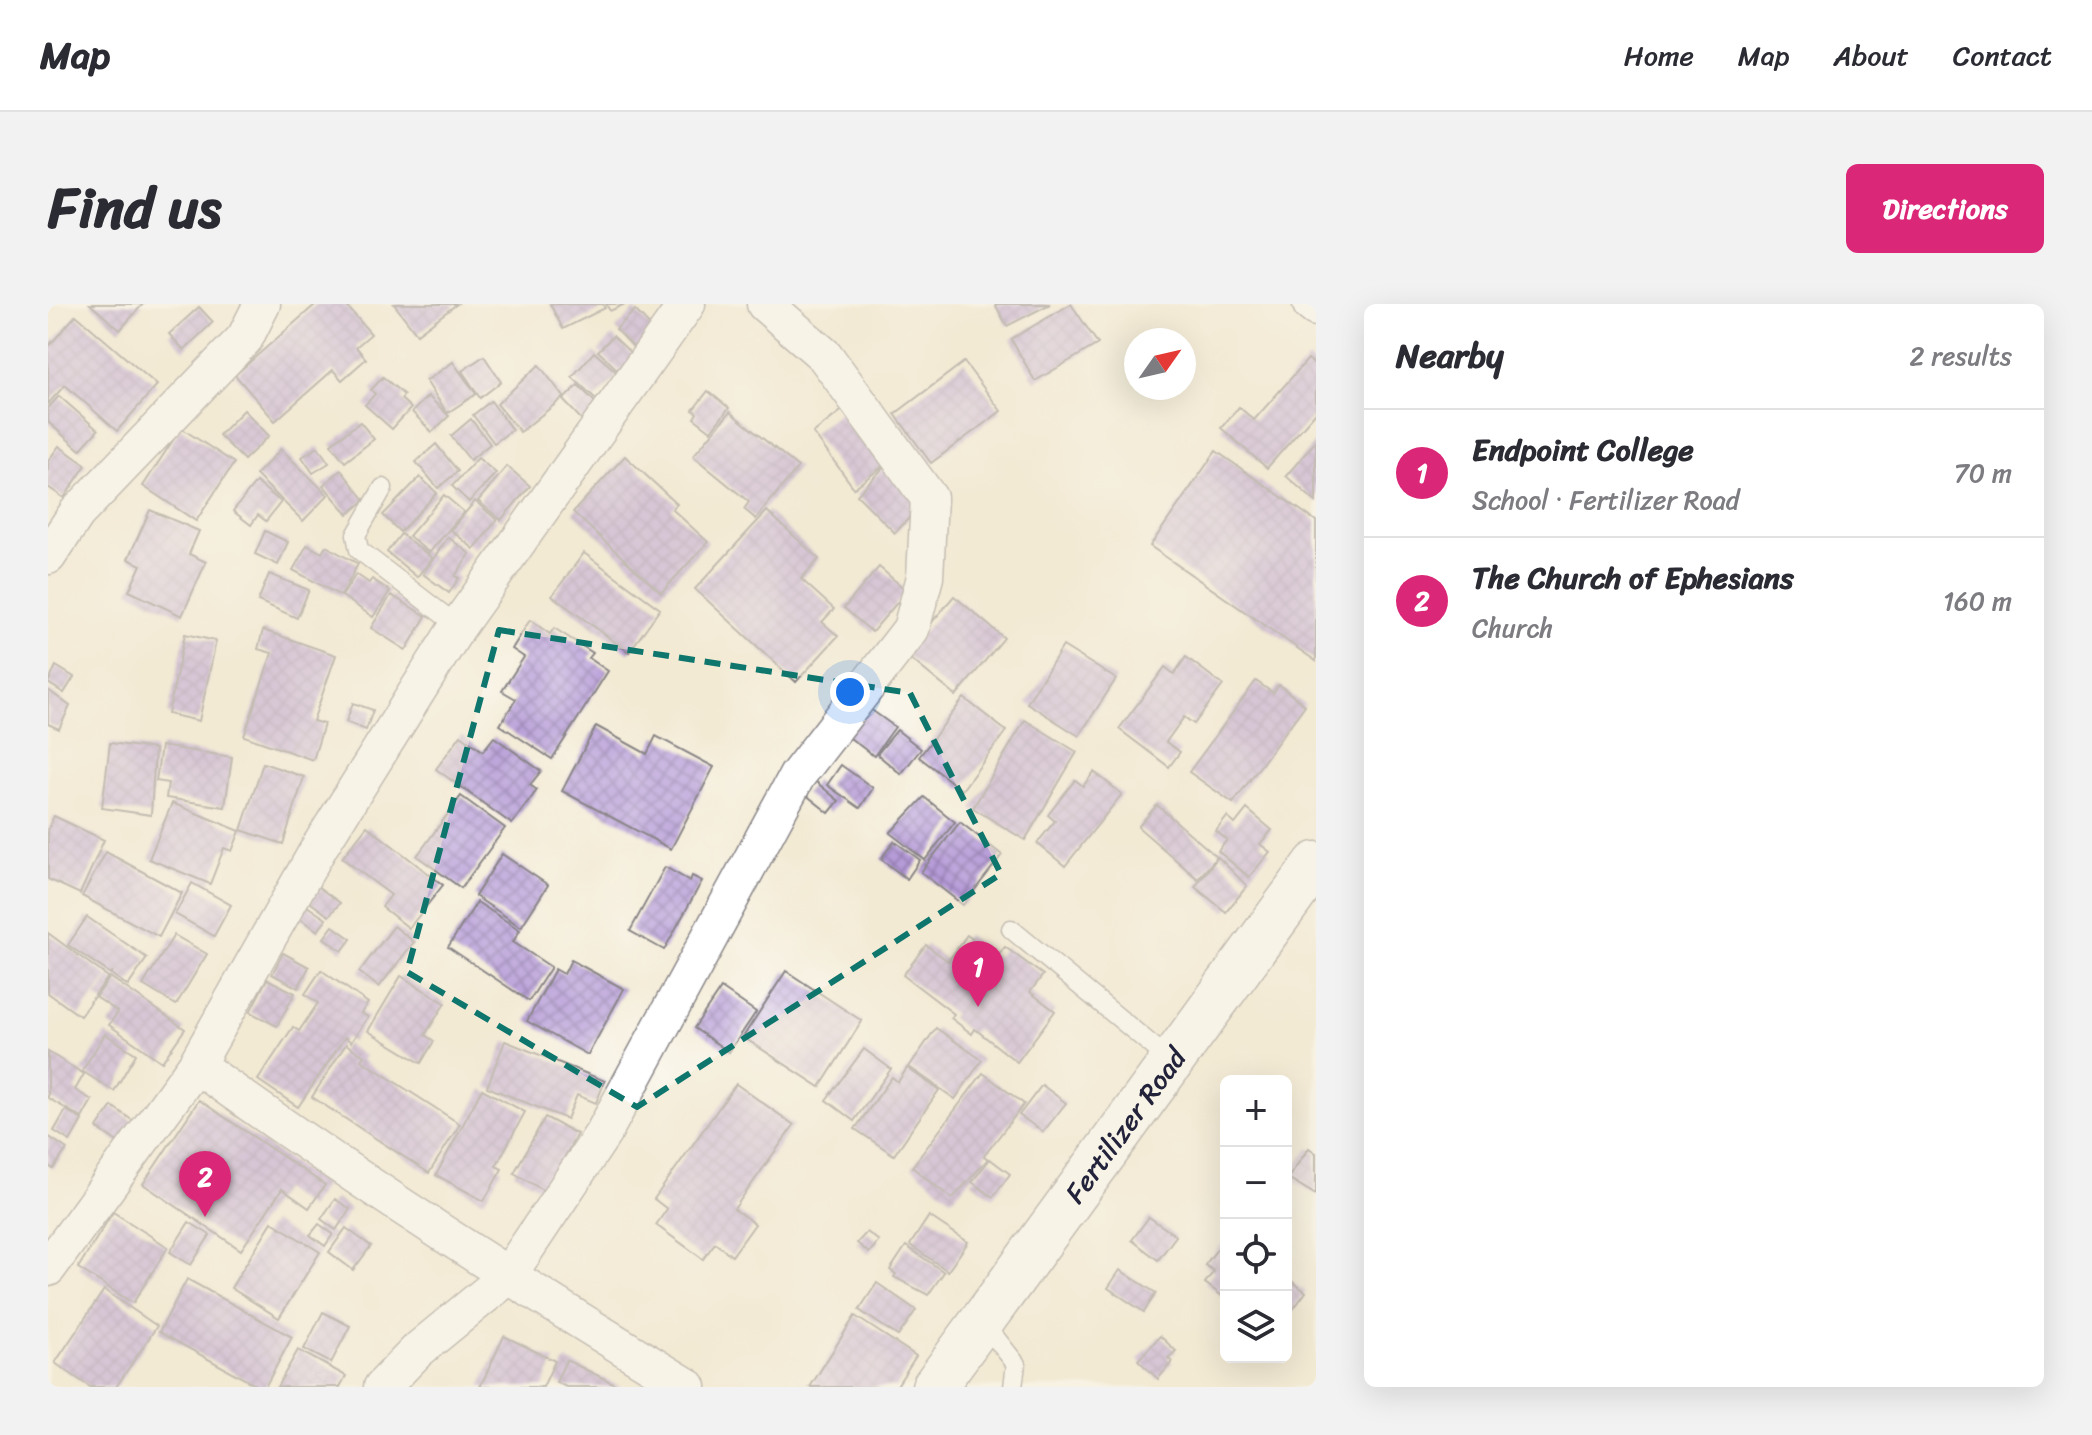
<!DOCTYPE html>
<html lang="en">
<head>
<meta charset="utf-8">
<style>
	:root { --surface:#fff; --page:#f2f2f3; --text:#2b2b33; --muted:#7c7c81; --line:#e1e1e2; --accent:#db2777 }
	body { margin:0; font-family:Sriracha,sans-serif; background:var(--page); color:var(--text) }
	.controls { position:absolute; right:24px; bottom:24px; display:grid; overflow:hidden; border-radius:12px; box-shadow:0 8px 32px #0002 }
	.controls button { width:72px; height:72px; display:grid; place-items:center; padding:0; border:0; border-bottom:2px solid var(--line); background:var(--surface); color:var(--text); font:40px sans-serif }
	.compass { position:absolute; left:1076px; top:24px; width:72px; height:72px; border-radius:50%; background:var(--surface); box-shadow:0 8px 32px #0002; rotate:56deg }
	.you { position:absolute; left:802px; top:388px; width:28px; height:28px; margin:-20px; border:6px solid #fff; border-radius:50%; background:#1a73e8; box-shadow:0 0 0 12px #1a73e833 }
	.badge { display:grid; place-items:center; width:52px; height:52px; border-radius:50%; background:var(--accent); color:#fff; font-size:26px; font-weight:700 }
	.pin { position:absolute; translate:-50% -66px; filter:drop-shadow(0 2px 4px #0008) }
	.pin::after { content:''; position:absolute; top:42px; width:28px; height:24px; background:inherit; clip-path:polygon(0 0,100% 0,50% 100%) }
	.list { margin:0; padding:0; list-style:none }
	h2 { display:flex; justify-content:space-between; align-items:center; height:104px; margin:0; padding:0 32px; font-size:34px }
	h2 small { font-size:26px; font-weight:400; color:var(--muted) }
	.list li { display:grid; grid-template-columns:52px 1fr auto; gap:24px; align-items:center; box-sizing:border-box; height:128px; padding:0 32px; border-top:2px solid var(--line) }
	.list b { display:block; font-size:30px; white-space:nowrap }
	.list p { margin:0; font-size:26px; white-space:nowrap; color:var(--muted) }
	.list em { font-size:26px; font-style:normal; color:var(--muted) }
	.icon { flex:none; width:44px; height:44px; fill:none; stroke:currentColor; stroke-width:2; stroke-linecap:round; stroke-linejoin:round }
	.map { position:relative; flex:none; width:1268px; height:1083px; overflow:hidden; border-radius:12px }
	header { display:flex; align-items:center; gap:48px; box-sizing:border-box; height:112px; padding:0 40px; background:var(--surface); border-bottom:2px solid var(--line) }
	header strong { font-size:38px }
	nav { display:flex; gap:44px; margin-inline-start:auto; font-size:28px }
	.intro { display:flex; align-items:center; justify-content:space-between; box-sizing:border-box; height:192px; padding:0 48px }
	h1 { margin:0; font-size:56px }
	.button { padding:20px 36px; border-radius:12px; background:var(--accent); color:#fff; font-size:28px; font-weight:700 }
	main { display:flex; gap:48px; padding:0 48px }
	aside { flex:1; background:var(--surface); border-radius:12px; box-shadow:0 8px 32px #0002 }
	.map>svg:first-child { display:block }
	.building { fill:url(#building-cross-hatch) }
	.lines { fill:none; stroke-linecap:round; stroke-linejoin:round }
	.lane-casing { stroke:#8a8688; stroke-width:21 }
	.street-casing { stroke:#8a8688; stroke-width:39 }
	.secondary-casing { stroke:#8a8688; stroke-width:47 }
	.lane { stroke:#fff; stroke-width:18 }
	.street { stroke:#fff; stroke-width:36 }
	.secondary { stroke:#fff; stroke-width:44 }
	.marked { fill:none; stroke:#0f766e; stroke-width:6; stroke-dasharray:16 10; stroke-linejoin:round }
	.labels { text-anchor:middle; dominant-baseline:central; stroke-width:7; stroke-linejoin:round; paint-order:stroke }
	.street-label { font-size:28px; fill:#22223b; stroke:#fdfcf7 }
</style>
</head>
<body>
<header>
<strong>Map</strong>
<nav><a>Home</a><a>Map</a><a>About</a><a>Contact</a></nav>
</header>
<div class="intro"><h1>Find us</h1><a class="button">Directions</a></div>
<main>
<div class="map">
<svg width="1268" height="1083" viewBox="0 0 1268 1083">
	<defs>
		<pattern id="building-cross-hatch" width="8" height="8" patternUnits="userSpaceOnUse" patternTransform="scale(2)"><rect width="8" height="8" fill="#b69bd8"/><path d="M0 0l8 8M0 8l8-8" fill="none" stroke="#947eb0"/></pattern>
	</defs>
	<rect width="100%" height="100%" fill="#fdfcf7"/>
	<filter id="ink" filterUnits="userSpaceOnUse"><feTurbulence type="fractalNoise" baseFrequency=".0125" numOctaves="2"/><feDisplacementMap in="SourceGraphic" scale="16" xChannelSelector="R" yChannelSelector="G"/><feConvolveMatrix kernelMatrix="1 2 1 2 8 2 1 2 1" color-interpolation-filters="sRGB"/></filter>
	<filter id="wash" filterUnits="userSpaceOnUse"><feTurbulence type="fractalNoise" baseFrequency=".006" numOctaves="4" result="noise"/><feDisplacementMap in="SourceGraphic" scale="32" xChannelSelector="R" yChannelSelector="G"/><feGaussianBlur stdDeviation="1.8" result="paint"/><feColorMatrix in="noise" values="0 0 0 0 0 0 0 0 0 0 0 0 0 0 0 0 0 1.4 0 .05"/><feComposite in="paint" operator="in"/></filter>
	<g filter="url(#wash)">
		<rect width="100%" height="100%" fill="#f3ead4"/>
		<g id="blocks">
			<!-- building -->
			<g class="building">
				<path d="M42,0H95L72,26Z"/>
				<path d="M268,0H297L323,30L308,43L318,55L294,76L285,66L227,117L187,71Z"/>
				<path d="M346,0H409L369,30Z"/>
				<path d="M502,0H555L557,4L515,25Z"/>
				<path d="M558,0H577L562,7Z"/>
				<path d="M947,0H1002L959,22Z"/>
				<path d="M1023,0L1050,40L987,77L963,35Z"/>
				<path d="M151,3L165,18L136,46L121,30Z"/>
				<path d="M587,6L609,29L590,48L568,25Z"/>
				<path d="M28,11L109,81L69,127L17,81L0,100V43Z"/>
				<path d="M565,32L587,53L572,68L550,47Z"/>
				<path d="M546,48L571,70L548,95L524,73Z"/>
				<path d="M436,52L453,78L432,94L414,67Z"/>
				<path d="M1260,55L1268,62V108L1219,164L1173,124L1191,103L1206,116Z"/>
				<path d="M405,58L428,90L399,109L378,77Z"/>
				<path d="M916,58L953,107L883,159L847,110Z"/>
				<path d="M491,61L516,93L472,128L449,100Z"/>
				<path d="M335,73L356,91L353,95L363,104L344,125L317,101L327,90L323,86Z"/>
				<path d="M530,81L552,103L536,118L515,96Z"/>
				<path d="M660,87L681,104L663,127L646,114L649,109L645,106Z"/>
				<path d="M11,92L50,126L32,146L0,118V104Z"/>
				<path d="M380,92L401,112L384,128L364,108Z"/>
				<path d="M443,97L464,126L446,139L425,111Z"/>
				<path d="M801,101L843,156L806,184L765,129Z"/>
				<path d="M196,106L221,132L196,156L171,131Z"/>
				<path d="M682,108L750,163L708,215L696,205L701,198L645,152Z"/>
				<path d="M423,115L442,140L422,156L403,132Z"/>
				<path d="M312,118L326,135L297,158L283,140Z"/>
				<path d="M133,124L186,159L148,217L95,182Z"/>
				<path d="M1268,137V198L1238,172Z"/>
				<path d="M388,140L410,167L390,184L368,158Z"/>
				<path d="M11,142L38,161L16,194L0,183V157Z"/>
				<path d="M270,143L281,159L265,169L254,153Z"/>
				<path d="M233,145L280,191L255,217L208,171Z"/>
				<path d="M1168,147L1268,217V357L1102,242Z"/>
				<path d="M577,152L629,200L624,205L660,238L613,289L525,208Z"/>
				<path d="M430,154L448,169L421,198L404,182Z"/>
				<path d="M459,162L482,182L453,216L430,197Z"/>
				<path d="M836,163L874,200L847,229L809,191Z"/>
				<path d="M293,166L317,196L300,210L275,181Z"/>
				<path d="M372,173L389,189L352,228L335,211Z"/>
				<path d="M208,178L233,198L218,217L210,211L203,221L185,207Z"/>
				<path d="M396,191L416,208L381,249L361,232Z"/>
				<path d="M427,197L449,216L426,245L403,226Z"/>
				<path d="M102,206L151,227L141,250L158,258L134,312L81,287L93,261L80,255Z"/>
				<path d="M719,207L771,255L753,275L786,305L774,318L790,332L748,378L647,285Z"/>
				<path d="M217,227L240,238L230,261L207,250Z"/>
				<path d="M353,230L384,254L369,273L339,248Z"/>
				<path d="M400,233L422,250L407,272L411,274L401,289L375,270Z"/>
				<path d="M259,241L274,249L278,242L310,260L293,292L245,266Z"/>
				<path d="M536,249L612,305L581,348L504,292Z"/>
				<path d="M831,263L859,287L824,328L796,304Z"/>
				<path d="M221,270L261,286L249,314L210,297Z"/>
				<path d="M308,270L321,279L324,275L342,287L325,313L294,292Z"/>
				<path d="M343,291L378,312L358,346L323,324Z"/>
				<path d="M906,292L956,334L908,392L857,350Z"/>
				<path d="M482,316L502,330L506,324L545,349L541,354L560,367L504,455L452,421L468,395L454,387L476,353L464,345Z"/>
				<path d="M215,326L288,351L265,417L276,420L265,456L196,432L224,349L210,345Z"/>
				<path d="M137,330L168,337L151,417L120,410Z"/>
				<path d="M1015,342L1068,375L1031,432L979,399Z"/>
				<path d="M1138,353L1175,381L1146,420L1136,413L1118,438L1132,448L1121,463L1071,425L1117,363L1126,370Z"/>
				<path d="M8,362L26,373L16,389L0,379Z"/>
				<path d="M1208,377L1225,389L1231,381L1257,401L1185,499L1141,468Z"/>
				<path d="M0,386L22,402L11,425L0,420Z"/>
				<path d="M916,394L958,427L914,486L871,453Z"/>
				<path d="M305,399L325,406L318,426L298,418Z"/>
				<path d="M818,402L847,423L826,452L798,431Z"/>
				<path d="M977,416L1029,448L977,536L925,504Z"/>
				<path d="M548,422L599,450L608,432L666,463L623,545L514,487Z"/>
				<path d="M849,426L873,445L853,470L829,450Z"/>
				<path d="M413,431L435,447L446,433L493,467L482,481L489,486L464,520L388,465Z"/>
				<path d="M62,439L107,445L103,511L54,504Z"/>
				<path d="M113,442L184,453L177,503L118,494L120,479L108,477Z"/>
				<path d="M215,459L256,473L235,540L193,526Z"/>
				<path d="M793,461L825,484L812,504L779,481Z"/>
				<path d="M1046,468L1074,490L1017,562L989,539L1007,517L1000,511L1027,476L1035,482Z"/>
				<path d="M767,477L791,497L781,509L757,490Z"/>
				<path d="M413,492L457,524L413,584L369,552Z"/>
				<path d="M876,493L907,518L877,556L842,529Z"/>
				<path d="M124,499L192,527L184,547L176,544L162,580L101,555Z"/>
				<path d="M1109,501L1169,553L1150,575L1090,523Z"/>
				<path d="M1199,505L1224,526L1212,540L1222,548L1201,573L1170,547L1179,536L1168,527L1179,513L1187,520Z"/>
				<path d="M6,512L56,536L32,590L0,575V525Z"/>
				<path d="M912,518L954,551L915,601L873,568Z"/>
				<path d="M319,522L395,581L361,624L334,603L343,591L294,554Z"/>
				<path d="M846,537L872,556L859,575L833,555Z"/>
				<path d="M58,548L134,589L111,633L34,592Z"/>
				<path d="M454,550L500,581L473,623L427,592Z"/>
				<path d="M1170,553L1199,582L1178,608L1147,583Z"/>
				<path d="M617,563L642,577L644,572L654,577L616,646L582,627Z"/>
				<path d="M144,579L183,601L166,632L127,610Z"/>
				<path d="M269,582L292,599L281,612L259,596Z"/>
				<path d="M429,598L472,626L465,638L503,663L481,697L400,643Z"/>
				<path d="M256,600L278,615L270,627L248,612Z"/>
				<path d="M39,613L99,654L80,682L63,670L65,667L63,670L20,641Z"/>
				<path d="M285,622L303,635L294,647L276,634Z"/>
				<path d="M346,622L366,638L331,683L311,668Z"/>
				<path d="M0,629L60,673L32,712L0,689Z"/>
				<path d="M126,631L159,650L128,701L95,681Z"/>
				<path d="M919,631L949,653L957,643L995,671L982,688L1007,707L969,758L927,725L924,730L903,714L906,710L855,671L878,641L900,657Z"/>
				<path d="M235,649L261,663L250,684L224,670Z"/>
				<path d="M523,656L576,685L540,751L479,717L507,665L516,670Z"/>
				<path d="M273,666L320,699L313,709L320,713L303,738L297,733L250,803L210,776L245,723L251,727L270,699L257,690Z"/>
				<path d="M738,667L814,717L772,783L695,733Z"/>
				<path d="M353,672L397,699L377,731L386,737L373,759L320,727Z"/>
				<path d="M62,673L137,725L114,758L61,721L70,708L48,693Z"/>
				<path d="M219,675L247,689L229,722L202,708Z"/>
				<path d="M673,684L708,708L681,748L646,724Z"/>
				<path d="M888,724L934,756L907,795L861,763Z"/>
				<path d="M57,730L88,750L66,787L34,767Z"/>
				<path d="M457,737L557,777L548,799L529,791L519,815L439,783Z"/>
				<path d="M298,740L316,752L313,756L412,820L381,869L264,793Z"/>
				<path d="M816,745L843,765L806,817L778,796Z"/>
				<path d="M0,748L36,770L27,786L44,796L34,814L0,794Z"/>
				<path d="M859,764L891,786L846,851L807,825L844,773L850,778Z"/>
				<path d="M935,769L976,800L936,852L940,855L904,895L864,863Z"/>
				<path d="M688,780L746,821L686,905L707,920L684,952L667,939L655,955L608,921L619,905L606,895Z"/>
				<path d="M994,781L1018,799L995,828L971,811Z"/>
				<path d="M434,785L477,808L448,862L454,865L436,897L388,871Z"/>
				<path d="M151,796L277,881L261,904L234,885L193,946L95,880Z"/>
				<path d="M64,802L88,819L74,841L49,824Z"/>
				<path d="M18,806L34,816L22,837L6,827Z"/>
				<path d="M497,813L529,830L498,888L466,869Z"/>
				<path d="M0,832L19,845L5,865L0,861Z"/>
				<path d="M1261,844L1268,849V891L1240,874Z"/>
				<path d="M942,855L962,870L945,893L924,878Z"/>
				<path d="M287,895L302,905L288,926L273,915Z"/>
				<path d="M65,908L120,943L85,999L30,964Z"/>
				<path d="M881,912L920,938L900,967L862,941Z"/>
				<path d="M1101,913L1128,932L1110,956L1084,936Z"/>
				<path d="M141,918L162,931L143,961L122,948Z"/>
				<path d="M224,918L272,948L231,1014L183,984Z"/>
				<path d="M271,920L285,930L277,942L262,931Z"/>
				<path d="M298,924L323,942L305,966L281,948Z"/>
				<path d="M819,928L831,937L821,949L809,939Z"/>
				<path d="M1173,940L1178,944V995L1157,979L1166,967L1157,961Z"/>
				<path d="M858,942L896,968L880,991L846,973L848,970L842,966Z"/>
				<path d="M1072,966L1108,989L1096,1008L1060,984Z"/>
				<path d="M1238,973L1258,988L1238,1015Z"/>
				<path d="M139,975L244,1033L217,1083H211L111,1028Z"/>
				<path d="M829,979L868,1006L850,1032L811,1006Z"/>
				<path d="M56,986L109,1022L68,1083H42L7,1059Z"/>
				<path d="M275,1008L302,1022L283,1059L256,1045Z"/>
				<path d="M807,1012L868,1052L848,1083H762Z"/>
				<path d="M456,1032L507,1057L495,1083H432Z"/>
				<path d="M1112,1032L1128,1047L1120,1054L1124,1058L1110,1075L1090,1056Z"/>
				<path d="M250,1046L298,1072L292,1083H229Z"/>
				<path d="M518,1056L573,1083H518L508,1078Z"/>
			</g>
		</g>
	</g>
	<g filter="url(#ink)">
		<use href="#blocks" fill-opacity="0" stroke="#8a8688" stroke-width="2"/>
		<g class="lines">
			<!-- lane casing -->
			<g class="lane-casing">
				<g id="lane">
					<path d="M335,184L308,231L311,246L410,322"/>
					<path d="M963,625L1123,757"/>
					<path d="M935,1018L968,1060L965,1083"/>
				</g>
			</g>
			<!-- street casing -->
			<g class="street-casing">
				<g id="street">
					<path d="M639,0L410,322L272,542L148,761C308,876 472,981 640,1083"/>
					<path d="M1263,0L1268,4"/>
					<path d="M0,252L29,209L197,34L214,0"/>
					<path d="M0,964L148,761"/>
					<path d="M334,1083L370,1046L459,973L556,828L749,472L863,325L877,273L881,194L777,52L717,0"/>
				</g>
			</g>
			<!-- secondary casing -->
			<g class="secondary-casing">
				<g id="secondary">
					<path id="s1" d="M886,1083L1268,560"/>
				</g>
			</g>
			<!-- lane -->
			<use href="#lane" class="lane"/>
			<!-- street -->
			<use href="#street" class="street"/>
			<!-- secondary -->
			<use href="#secondary" class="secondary"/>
		</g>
	</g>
	<!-- marked area -->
	<path d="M0 0H1268V1083H0ZM451,326L862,389L953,570L589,803L359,668Z" fill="#f3ead4" fill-opacity=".55" fill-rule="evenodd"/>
	<path class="marked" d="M451,326L862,389L953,570L589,803L359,668Z"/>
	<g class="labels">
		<!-- street labels -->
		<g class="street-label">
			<text stroke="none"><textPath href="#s1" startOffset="324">Fertilizer Road</textPath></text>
		</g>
	</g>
</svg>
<div class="controls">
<button>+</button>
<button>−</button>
<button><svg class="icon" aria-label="locate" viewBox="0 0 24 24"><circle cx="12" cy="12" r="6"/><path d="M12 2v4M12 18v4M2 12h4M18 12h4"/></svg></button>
<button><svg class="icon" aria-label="layers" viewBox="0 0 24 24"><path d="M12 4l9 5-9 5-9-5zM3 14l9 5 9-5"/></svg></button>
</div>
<svg class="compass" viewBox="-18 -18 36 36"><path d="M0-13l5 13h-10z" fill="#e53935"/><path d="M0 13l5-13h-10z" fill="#7c7c81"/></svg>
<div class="you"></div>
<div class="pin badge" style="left:930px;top:703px">1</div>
<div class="pin badge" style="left:157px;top:913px">2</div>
</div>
<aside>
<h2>Nearby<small>2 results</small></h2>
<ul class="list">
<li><span class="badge">1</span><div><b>Endpoint College</b><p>School · Fertilizer Road</p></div><em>70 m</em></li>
<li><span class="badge">2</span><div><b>The Church of Ephesians</b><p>Church</p></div><em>160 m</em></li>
</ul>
</aside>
</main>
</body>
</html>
